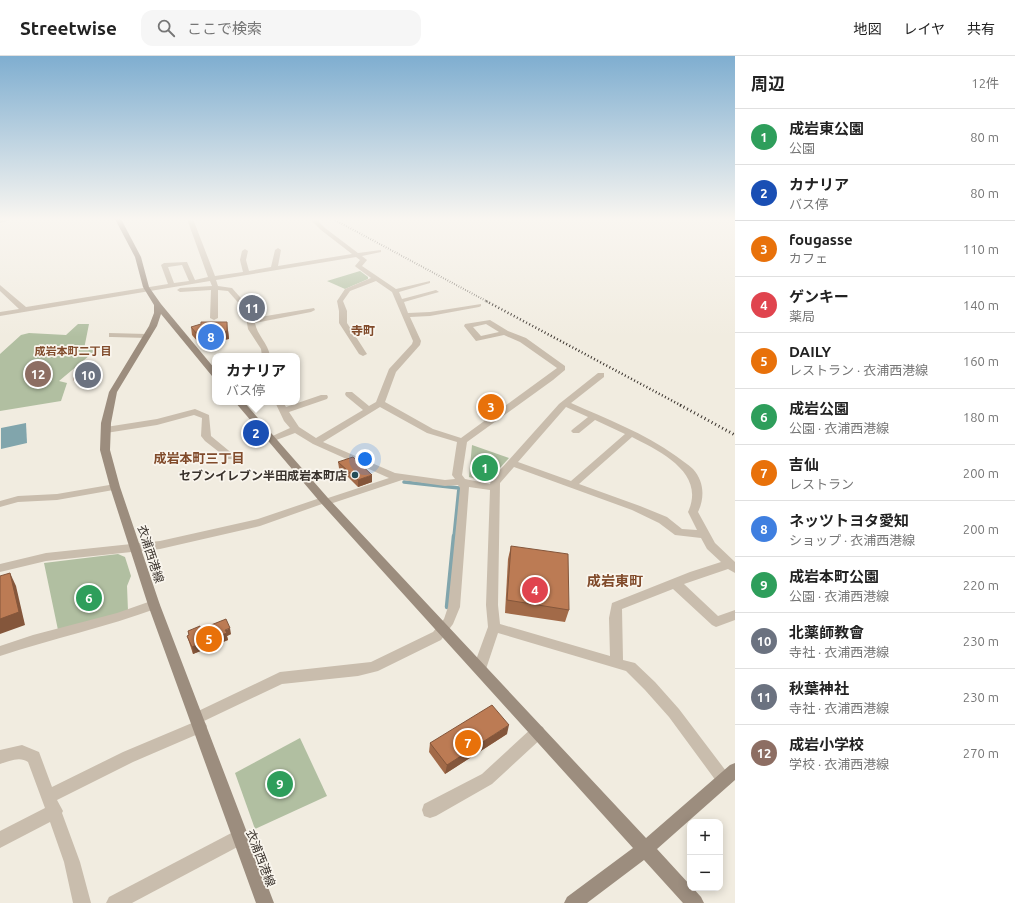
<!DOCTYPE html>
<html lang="ja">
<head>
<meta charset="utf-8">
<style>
	:root { --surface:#fff; --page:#f6f6f6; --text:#222; --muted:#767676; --line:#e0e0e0; --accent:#0b8043 }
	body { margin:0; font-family:Ubuntu,"Noto Sans JP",sans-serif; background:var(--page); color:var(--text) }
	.controls { position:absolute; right:12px; bottom:12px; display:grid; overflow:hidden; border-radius:8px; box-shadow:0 2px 10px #0003 }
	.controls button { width:36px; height:36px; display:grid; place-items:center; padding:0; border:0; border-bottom:1px solid var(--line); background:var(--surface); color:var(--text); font:20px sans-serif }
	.you { position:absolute; left:365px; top:403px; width:14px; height:14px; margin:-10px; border:3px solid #fff; border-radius:50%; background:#1a73e8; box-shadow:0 0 0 6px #1a73e833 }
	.badge { display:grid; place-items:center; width:26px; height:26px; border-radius:50%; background:var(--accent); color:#fff; font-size:13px; font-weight:700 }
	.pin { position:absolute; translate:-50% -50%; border:2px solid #fff; box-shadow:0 1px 4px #0006 }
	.popup { position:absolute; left:212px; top:297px; width:88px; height:52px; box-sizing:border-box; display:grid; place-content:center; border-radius:8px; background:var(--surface); filter:drop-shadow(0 1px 3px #0005); font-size:13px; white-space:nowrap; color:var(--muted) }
	.popup b { font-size:15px; color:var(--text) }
	.popup::after { content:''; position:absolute; left:50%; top:100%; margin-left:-8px; border:8px solid transparent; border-top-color:var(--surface) }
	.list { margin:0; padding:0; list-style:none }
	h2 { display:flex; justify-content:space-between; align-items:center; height:52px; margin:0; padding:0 16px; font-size:17px }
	h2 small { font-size:13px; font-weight:400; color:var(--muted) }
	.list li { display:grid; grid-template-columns:26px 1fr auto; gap:12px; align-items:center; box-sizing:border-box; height:56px; padding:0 16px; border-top:1px solid var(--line) }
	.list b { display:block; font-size:15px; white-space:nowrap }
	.list p { margin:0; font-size:13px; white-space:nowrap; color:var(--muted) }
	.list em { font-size:13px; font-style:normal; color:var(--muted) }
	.icon { flex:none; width:22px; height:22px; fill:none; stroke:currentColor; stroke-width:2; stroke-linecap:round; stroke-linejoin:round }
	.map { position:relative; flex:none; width:735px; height:847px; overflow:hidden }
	header { display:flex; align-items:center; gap:24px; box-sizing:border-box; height:56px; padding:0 20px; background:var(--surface); border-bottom:1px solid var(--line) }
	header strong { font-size:19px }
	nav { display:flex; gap:22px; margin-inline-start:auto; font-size:14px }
	.search { width:280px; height:36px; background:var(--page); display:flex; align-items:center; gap:10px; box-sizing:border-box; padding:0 14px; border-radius:12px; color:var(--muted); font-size:15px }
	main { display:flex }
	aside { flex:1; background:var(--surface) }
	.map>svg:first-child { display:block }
	.green { fill:#b1bfa1 }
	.water { fill:#81a5ac }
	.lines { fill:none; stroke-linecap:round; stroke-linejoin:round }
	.stream-far1 { stroke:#81a5ac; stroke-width:3.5 }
	.stream { stroke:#81a5ac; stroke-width:4.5 }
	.street { fill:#c9bdad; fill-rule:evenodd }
	.secondary { fill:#9c8d7e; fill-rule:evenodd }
	.rail-far2 { stroke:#38312b; stroke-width:2; stroke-dasharray:0.5 2; stroke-linecap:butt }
	.rail-far1 { stroke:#38312b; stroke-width:2.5; stroke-dasharray:1 2.5; stroke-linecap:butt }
	.rail { stroke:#38312b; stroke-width:3; stroke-dasharray:1 3; stroke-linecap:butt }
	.wall { fill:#a26a48 }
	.shaded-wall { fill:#84563b }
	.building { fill:#bc7b54; stroke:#84563b }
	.poi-dot { fill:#244c56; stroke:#f9f5ed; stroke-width:1.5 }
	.labels { text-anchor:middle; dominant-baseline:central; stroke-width:3.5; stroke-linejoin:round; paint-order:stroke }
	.far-neighbourhood-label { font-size:11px; font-weight:bold; fill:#804a2a; stroke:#f9f5ed }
	.far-quarter-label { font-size:12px; font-weight:bold; fill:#804a2a; stroke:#f9f5ed }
	.poi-label { font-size:12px; font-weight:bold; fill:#38312b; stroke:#f9f5ed; text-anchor:end }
	.street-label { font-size:12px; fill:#38312b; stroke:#f9f5ed }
	.neighbourhood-label { font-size:13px; font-weight:bold; fill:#804a2a; stroke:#f9f5ed }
	.quarter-label { font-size:14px; font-weight:bold; fill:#804a2a; stroke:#f9f5ed }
</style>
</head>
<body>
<header>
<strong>Streetwise</strong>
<div class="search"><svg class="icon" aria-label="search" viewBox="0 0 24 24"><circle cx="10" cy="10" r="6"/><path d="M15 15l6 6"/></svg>ここで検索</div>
<nav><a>地図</a><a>レイヤ</a><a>共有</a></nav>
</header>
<main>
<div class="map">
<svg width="735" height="847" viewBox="0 0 735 847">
	<rect width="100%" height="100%" fill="#f1ece0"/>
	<!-- green -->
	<g class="green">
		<path d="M360,215L368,221V223L345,233L327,225Z"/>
		<path d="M78,268H89L84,293L96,294L59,325L67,327L61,345L0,355V298L21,279L29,277L66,279Z"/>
		<path d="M472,389L509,402L487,426L469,421Z"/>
		<path d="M118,498L125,501L131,520L127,530L128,555L58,574L44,507Z"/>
		<path d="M300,682L327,740L255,773L235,717Z"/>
	</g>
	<!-- water -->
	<path class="water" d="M26,367L27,387L1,393V372Z"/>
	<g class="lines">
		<!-- stream-far1 -->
		<path class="stream-far1" d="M404,426L459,432L454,481"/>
		<!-- stream -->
		<path class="stream" d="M447,551L454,480"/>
		<!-- street -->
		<g class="street">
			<path d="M0,163H13L0,167Z"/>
			<path d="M187,163H193L215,220L243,216L240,204L242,195L245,193L248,195L246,204L249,215L271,211L275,194L278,192L281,194L278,210L352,198L321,174L310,163H316L325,172L358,197L381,194V196L362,200L367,204L362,210L396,233L430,225V227L399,236L402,243L436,234L439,236L404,246L408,257L430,256L481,248V250L479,251L430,260L410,261L421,285L420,289L396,316L385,346L433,373L461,382L557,312L520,286L504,279L476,285L464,270L465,268L490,264L508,275L526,282L565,310V314L553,324L467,386L462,419L465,423L490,428L491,424L559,348L598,317H604V321L571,347C607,363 644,377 676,400C681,404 688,408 693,413C704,425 705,441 698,456L715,487L735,506V517L728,513L684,528L718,560L735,554V564L716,571L712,569L673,533L622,553L623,604L635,607L655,626L679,653L729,719L732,724L729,729L724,731L719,729L669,661L645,634L626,615L498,577L485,616L480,618L475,616L473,612L488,571L486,549L490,434L469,431L460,551L453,568L441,584L378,615L358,620L282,628L204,665L207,670L205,675L133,706L57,744L63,755L62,757L80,806L91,847H73L64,806L50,766L0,792V775L45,752L28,706C20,700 9,705 0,708V694L22,689L39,696L52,731L123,696L192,667L190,662L192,658L280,616L371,606L433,576L444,563L448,551L460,432L458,429L445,430L402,424L330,448H322L260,470L160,493L46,505L0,516V508L46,497L160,485L258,463L320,442H328L389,422L313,388L295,377L271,386L266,383L290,372L284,365L275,346H283L286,351L321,339H327L328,341L327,343L289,356L299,371L316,382L363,354L346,340L345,338L346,336H352L369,350L376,346L389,313L412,288L413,285L392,236L376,225L350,235L343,245L347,255V267L367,298L363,300L359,298L339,267V255L337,245L345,233L371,222L356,211L355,210L360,204L356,201L216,224L218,230L232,232L247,249L254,262L314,252L315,254L311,256L255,267C257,279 268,287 270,300H262L261,293L248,273L246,261L242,251L228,235L218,234V262L214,264L210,262L211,234L180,236L177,234L180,232L212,230L210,225L0,260V256L19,253L0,235V229L26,251L168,228L161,209L164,207L187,206L195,224L208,221ZM182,209L189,225L174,227L168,211ZM486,268L499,276L481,280L473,271ZM380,351L427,377L457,386L452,419L455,423L445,424L395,417L323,386ZM566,351L588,361L573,373L571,375L573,377H579L595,364L625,378L571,425L518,406ZM632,381C661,396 706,417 688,456L697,474L682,473L667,461L640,450L579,428ZM514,411L632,454L659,467L675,479L701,482L707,493L721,506L690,516L612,547L609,562L610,600L500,568L498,549L500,427Z"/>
			<path d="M109,277L147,278L151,280L147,282L112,281H109Z"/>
			<path d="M195,353L209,359L211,380L234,399L236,401L234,403H228L205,385L201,380L202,362L194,359L157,369L106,377L101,374L106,371L157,363Z"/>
			<path d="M115,428L120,431L119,433L57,444L18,446L0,451V445L18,440L57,438Z"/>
			<path d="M154,544L158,546L160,549L158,552C106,571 52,583 0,600V590L33,579L117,557Z"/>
			<path d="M538,669L543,671L545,676L543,681L492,728L436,760L430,762L424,760L422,754L424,748L482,718L533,671Z"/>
			<path d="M239,773L245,775L247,781L245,787L132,847H106L109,841Z"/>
		</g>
		<!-- secondary -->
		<g class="secondary">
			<path d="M115,163H121L141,201L149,231L161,248L215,313V320H212L161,258L157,270L117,336L111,367L110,394L120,431L160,549L274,847H256L148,549L110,431L100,394L101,367L109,336L149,270L154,257V249L143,231L135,201Z"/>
			<path d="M235,346H244L328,442L646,782L730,709L735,707V724L657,793L690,829V832H693L701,841L704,847H683L644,804L587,847H564L567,841L633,792L320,446Z"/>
		</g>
		<!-- rail-far2 -->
		<path class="rail-far2" d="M333,163L488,246"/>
		<!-- rail-far1 -->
		<path class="rail-far1" d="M486,245L682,350"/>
		<!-- rail -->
		<path class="rail" d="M680,349L735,379"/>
	</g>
	<!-- wall -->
	<g class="wall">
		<path d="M201,268L228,274L229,283L223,284V289L212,291L211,285L198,286L192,279L191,271Z"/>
		<path d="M97,316L98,319L92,326L74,325L73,322Z"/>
		<path d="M501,344V350L490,357L481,352L482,346Z"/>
		<path d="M338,406L372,426L358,431L339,412Z"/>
		<path d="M511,490L569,554L565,566L505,557L508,503Z"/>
		<path d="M201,573L231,578L227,580L228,584L193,598L187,580L189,579L188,575Z"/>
		<path d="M507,678L445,718L429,696L430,687Z"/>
	</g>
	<!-- shaded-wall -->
	<g class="shaded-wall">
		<path d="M227,266L229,283L223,284V289L212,291L211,282Z"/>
		<path d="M97,316L98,319L92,326V323Z"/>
		<path d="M501,344V350L490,357V351Z"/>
		<path d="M372,419V426L358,431V424Z"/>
		<path d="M10,517L16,530L25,569L0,578V563Z"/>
		<path d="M230,572L231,578L227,580L228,584L193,598L192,591Z"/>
		<path d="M509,669L507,678L445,718L447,709Z"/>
	</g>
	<!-- building -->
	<g class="building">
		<path d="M201,266H227V275L222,276V281L211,282L210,277L197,278L191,271L201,268Z"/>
		<path d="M85,313L97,316L92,323L73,322Z"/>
		<path d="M493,340L501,344L490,351L482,346Z"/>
		<path d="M353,401L372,419L358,424L338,406Z"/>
		<path d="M511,490L568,498L569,554L507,544Z"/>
		<path d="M10,517L19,556L0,563V520Z"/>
		<path d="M226,563L230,572L225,574L227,577L192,591L187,580L189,579L188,575L200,570L201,573Z"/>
		<path d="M492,649L509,669L447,709L430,687Z"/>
	</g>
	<!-- sky -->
	<linearGradient id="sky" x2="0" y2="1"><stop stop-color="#7faed0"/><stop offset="0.58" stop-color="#f9f6f1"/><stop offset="1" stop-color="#f9f6f1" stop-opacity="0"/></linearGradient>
	<rect width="735" height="281" fill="url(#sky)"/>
	<!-- markers -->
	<circle class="poi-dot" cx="355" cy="419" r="4"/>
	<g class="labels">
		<!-- far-neighbourhood labels -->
		<g class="far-neighbourhood-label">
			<text x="73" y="295">成岩本町二丁目</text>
		</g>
		<!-- far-quarter labels -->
		<g class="far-quarter-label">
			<text x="363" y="274">寺町</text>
		</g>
		<!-- poi labels -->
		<g class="poi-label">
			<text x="347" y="419">セブンイレブン半田成岩本町店</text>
		</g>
		<!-- street labels -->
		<g class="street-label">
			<text transform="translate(151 498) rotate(72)">衣浦西港線</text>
			<text transform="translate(261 802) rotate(69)">衣浦西港線</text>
		</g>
		<!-- neighbourhood labels -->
		<g class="neighbourhood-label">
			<text x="199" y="402">成岩本町三丁目</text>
		</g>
		<!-- quarter labels -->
		<g class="quarter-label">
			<text x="615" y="525">成岩東町</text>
		</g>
	</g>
</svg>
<div class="controls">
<button>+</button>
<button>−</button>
</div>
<div class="you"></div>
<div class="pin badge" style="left:485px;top:412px;background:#2e9e5b">1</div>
<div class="pin badge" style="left:256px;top:377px;background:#1a4fb4">2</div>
<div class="popup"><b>カナリア</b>バス停</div>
<div class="pin badge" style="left:491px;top:351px;background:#e8710a">3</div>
<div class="pin badge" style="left:535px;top:534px;background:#e0444e">4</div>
<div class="pin badge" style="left:209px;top:583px;background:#e8710a">5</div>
<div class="pin badge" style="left:89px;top:542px;background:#2e9e5b">6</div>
<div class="pin badge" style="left:468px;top:687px;background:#e8710a">7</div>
<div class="pin badge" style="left:211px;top:281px;background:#3f7fe0">8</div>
<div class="pin badge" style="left:280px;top:728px;background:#2e9e5b">9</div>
<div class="pin badge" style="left:88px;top:319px;background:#6b7280">10</div>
<div class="pin badge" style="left:252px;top:252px;background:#6b7280">11</div>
<div class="pin badge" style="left:38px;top:318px;background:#8d6e63">12</div>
</div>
<aside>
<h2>周辺<small>12件</small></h2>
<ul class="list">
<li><span class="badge" style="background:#2e9e5b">1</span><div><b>成岩東公園</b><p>公園</p></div><em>80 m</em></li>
<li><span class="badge" style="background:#1a4fb4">2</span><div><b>カナリア</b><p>バス停</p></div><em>80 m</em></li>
<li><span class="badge" style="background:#e8710a">3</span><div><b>fougasse</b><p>カフェ</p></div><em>110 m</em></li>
<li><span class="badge" style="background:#e0444e">4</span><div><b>ゲンキー</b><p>薬局</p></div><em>140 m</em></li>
<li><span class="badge" style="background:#e8710a">5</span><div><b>DAILY</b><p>レストラン · 衣浦西港線</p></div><em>160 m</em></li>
<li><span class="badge" style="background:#2e9e5b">6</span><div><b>成岩公園</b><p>公園 · 衣浦西港線</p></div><em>180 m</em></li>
<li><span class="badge" style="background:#e8710a">7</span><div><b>吉仙</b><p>レストラン</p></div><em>200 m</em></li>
<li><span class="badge" style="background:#3f7fe0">8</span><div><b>ネッツトヨタ愛知</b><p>ショップ · 衣浦西港線</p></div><em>200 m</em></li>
<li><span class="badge" style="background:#2e9e5b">9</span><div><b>成岩本町公園</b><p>公園 · 衣浦西港線</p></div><em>220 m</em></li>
<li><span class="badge" style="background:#6b7280">10</span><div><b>北薬師教會</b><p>寺社 · 衣浦西港線</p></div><em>230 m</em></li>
<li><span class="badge" style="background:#6b7280">11</span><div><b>秋葉神社</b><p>寺社 · 衣浦西港線</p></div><em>230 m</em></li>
<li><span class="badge" style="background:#8d6e63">12</span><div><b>成岩小学校</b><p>学校 · 衣浦西港線</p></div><em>270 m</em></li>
</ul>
</aside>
</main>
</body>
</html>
